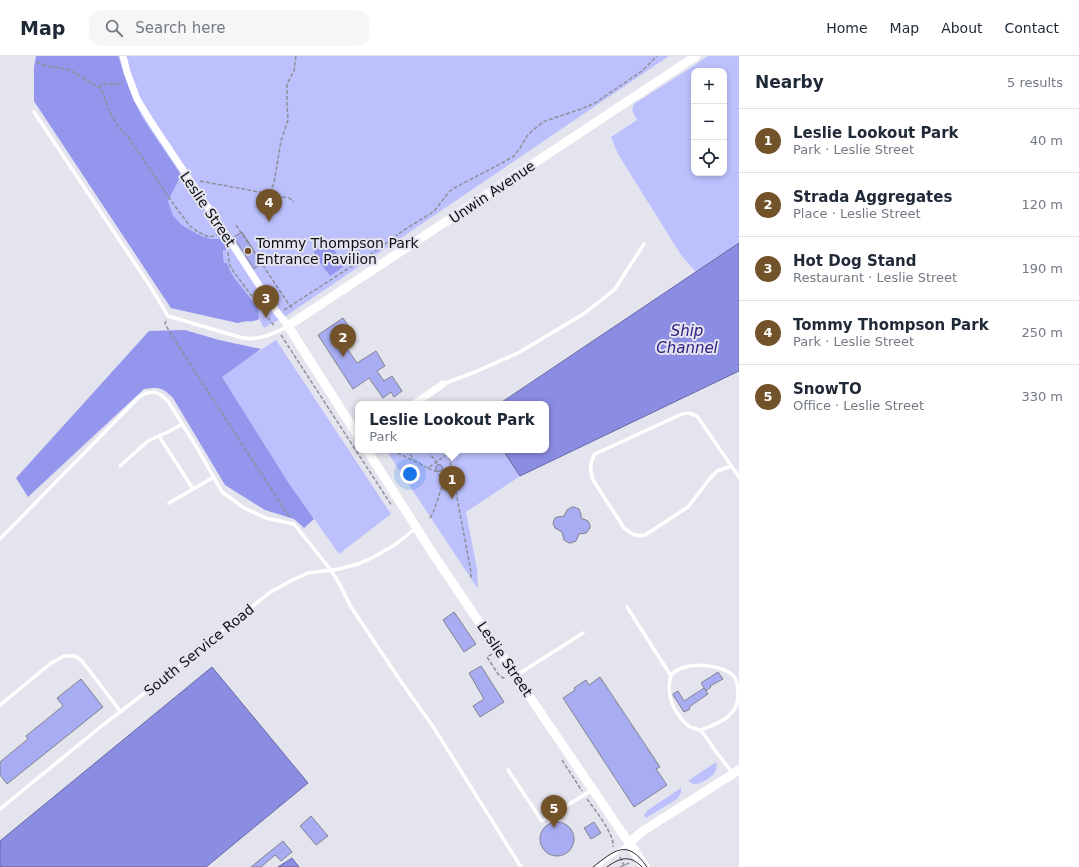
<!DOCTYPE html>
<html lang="en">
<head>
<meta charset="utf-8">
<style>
	:root { --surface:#fff; --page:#f6f6f7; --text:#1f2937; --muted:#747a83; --line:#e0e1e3; --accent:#725228 }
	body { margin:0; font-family:"DejaVu Sans",sans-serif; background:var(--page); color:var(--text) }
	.controls { position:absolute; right:12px; top:12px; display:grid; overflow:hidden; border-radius:8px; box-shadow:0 2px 6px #0003 }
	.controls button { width:36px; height:36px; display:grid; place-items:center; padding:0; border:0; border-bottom:1px solid var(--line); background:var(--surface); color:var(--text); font:20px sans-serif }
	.you { position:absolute; left:410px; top:418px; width:14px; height:14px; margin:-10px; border:3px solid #fff; border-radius:50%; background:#1a73e8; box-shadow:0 0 0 6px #1a73e833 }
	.badge { display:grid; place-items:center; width:26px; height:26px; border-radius:50%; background:var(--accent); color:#fff; font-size:13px; font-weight:700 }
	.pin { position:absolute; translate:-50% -33px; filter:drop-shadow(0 1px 2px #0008) }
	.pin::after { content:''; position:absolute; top:21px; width:14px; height:12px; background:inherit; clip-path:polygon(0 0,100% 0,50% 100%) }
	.popup { position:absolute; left:355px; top:345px; width:194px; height:52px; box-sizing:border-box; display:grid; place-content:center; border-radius:8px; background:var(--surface); filter:drop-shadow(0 1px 3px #0005); font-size:13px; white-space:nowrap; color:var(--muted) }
	.popup b { font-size:15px; color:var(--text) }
	.popup::after { content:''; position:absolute; left:50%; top:100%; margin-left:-8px; border:8px solid transparent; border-top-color:var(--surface) }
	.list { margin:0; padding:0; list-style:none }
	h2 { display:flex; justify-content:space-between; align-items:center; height:52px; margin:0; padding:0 16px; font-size:17px }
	h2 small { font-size:13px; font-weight:400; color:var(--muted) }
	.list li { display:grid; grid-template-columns:26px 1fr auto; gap:12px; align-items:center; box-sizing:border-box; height:64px; padding:0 16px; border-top:1px solid var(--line) }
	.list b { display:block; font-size:15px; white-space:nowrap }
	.list p { margin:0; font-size:13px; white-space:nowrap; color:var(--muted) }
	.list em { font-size:13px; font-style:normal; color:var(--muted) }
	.icon { flex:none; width:22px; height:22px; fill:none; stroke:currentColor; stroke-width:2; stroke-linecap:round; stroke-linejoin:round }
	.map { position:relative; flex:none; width:739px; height:811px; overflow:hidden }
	header { display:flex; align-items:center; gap:24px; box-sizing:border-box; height:56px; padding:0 20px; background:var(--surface); border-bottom:1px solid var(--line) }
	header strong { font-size:19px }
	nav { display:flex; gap:22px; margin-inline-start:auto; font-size:14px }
	.search { width:280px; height:36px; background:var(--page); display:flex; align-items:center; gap:10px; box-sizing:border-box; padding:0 14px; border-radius:12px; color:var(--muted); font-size:15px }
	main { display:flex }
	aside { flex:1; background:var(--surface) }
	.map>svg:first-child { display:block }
	.green { fill:#bcc0fc; fill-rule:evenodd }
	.forest { fill:#9396ec }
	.water { fill:#8b8de3; stroke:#6667a5 }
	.building { fill:#a8acf2; stroke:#82838c }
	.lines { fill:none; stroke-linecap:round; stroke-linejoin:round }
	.path { stroke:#8f9097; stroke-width:1.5; stroke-dasharray:4 2; stroke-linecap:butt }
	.service { stroke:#fff; stroke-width:3.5 }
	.minor { stroke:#fff; stroke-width:7 }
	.tertiary { stroke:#fff; stroke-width:9 }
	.secondary { stroke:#fff; stroke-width:10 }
	.tram { stroke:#29292e; stroke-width:1 }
	.poi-dot { fill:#725228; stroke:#e3e4ee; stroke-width:1.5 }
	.labels { text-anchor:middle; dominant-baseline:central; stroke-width:4; stroke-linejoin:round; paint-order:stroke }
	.street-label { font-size:14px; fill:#0f0f13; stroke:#e3e4ee }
	.poi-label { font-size:14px; fill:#0f0f13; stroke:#e3e4ee; text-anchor:start }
	.water-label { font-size:15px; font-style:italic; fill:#302083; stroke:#e3e4ee }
</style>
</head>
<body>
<header>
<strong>Map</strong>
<div class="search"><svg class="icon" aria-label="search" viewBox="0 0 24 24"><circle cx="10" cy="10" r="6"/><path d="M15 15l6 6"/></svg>Search here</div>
<nav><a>Home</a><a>Map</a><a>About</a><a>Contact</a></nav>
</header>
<main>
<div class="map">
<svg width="739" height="811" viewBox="0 0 739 811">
	<rect width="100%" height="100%" fill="#e3e4ee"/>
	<!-- green -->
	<g class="green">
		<path d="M36,0H669L286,260L264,272L259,263C252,267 245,264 238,267L171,252L34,45V12Z"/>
		<path d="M708,0H739V187L696,216L681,199L618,98L611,81L637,64L632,54L634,48L689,13ZM694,15H724V117H694Z"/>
		<path d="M276,284L391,458L339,498L288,426L221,320Z"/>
		<path d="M386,394H503L520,420L466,456L477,513L478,533Z"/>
		<path d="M716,706C717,710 717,713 715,716C712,722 699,729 693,728L688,725Z"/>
		<path d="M681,732V737L677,743L646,762L644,759L648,754Z"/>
	</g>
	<!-- forest -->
	<g class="forest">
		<path d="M36,0H118L130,35L142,61L181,119L168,145L173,160L183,170L201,180L211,183H222L227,190L226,194H223V201L224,207H227L230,215L235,223L258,252L259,263C252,267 245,264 238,267L171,252L34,45V12Z"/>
		<path d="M326,186L330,187L332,189L343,211L330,220L315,200C312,192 320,189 326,186Z"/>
		<path d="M185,274L219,284L261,293L222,321L288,426L314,463L304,472L294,463L265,454L225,429L173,342C162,331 159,331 144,333L28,441L16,422L149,275Z"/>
	</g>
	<!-- water -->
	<g class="water">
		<path d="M739,187V315L520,420L503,394H546V348H499Z"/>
		<path d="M212,611L308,727L206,811H0V785Z"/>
		<path d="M292,802L299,811H278Z"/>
	</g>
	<!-- building -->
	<g class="building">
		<path d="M242,176L262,207L254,213L234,181Z"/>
		<path d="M343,262L349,271L338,279L357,307L376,295L385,310L377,315L384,325L392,320L402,335L394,341L391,336L383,342L369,322L353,333L318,279Z"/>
		<circle cx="439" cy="412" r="3.5"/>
		<path d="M572,451H574L579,453L581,458V462L588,465L590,469V472L586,477L579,478L576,485L571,487H569L564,484L562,476L555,472L553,467L555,462L557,461L564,460L567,454Z"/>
		<path d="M454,556L476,588L464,596L443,564Z"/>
		<path d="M481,610L504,646L480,661L473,650L484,643L469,617Z"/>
		<path d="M718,616L723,623L710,630L711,631L706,635L701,627Z"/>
		<path d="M600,621L660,711L656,713L667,729L634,751L563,642L575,634L574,632L586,624L589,629Z"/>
		<path d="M81,623L103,651L7,728L0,719V706L28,683L26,680L63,650L57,642Z"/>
		<path d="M704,632L708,638L689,651L690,653L684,656L673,639V638L678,635L684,645Z"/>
		<path d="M311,760L328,780L316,789L300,770Z"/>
		<circle cx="557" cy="783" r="17"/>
		<path d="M594,766L601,777L591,783L584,772Z"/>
		<path d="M283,785L292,796L281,805L275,799L261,811H251Z"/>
	</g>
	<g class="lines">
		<!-- path -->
		<g class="path">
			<path d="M37,6L47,10L70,14L98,31L101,33L110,56L118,70L129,82L170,143L180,157L190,170L198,176L209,181L214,180L217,179"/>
			<path d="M98,31L106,28H118L123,26"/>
			<path d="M200,125L249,134L258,136L269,137L275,140L289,142L294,146"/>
			<path d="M269,137L274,127L281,85L288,64L287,49V28L294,15L296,0"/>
			<path d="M236,169L292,253"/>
			<path d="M228,196L229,207L231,212L239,223L275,271"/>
			<path d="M284,254L377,194L404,174L430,158L435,154L449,136L454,132L502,107L514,100L520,92L527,80L532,75L543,66L548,64L581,53L595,47L642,15L657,0"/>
			<path d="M166,265L165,268L179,291L290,462"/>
			<path d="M281,279L392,450"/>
			<path d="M392,394L428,412L449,397"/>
			<path d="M406,394L411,399L413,404"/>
			<path d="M429,394L430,398L438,408"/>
			<path d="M448,394L471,516V520L470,523"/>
			<path d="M428,412L437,416L443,424"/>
			<path d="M430,462L433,457L444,425L453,422"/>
			<path d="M492,598L487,601L498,618L503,622L506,621"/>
			<path d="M562,704L582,735"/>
			<path d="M587,743C595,754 615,779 613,791"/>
			<path d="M620,801L625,811"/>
			<path d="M620,811L629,807"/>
		</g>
		<!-- service -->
		<g class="service">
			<path d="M34,56L150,230L168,260L239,281C256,286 272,278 287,271"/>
			<path d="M443,328L475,316L518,297L585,257L615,233L644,188"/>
			<path d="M159,380L193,433"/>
			<path d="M120,410L148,385L172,374L182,368"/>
			<path d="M732,410L717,415L707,426L688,451L645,479C635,481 632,478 624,472L593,424C590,413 589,408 595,398L682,358L689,357L697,360L739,421"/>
			<path d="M169,447L214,421"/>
			<path d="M0,483L139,341L146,337L154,336L161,339L168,345L196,390L222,436L244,452L266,462L294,468L330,513L339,527L351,551L402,627L434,672L521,811"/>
			<path d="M627,551L671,620"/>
			<path d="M517,619L583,577"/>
			<path d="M0,649L50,608L64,600H75L82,605L121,656"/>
			<path d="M701,674C718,667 739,661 738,637C738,633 737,626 735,622C726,607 680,604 671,620C668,627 669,640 672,647C674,654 684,667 690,671C694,673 699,673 701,675C706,680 710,687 714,693C720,701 726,709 733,717"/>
			<path d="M508,714L542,765L592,734"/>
			<path d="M0,753L104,668L158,627L269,537L292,524L308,517L339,513L358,508L374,501L396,488L416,472"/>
			<path d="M597,811L628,788"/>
		</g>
		<!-- minor -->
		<g class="minor">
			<path d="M123,0L127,16L137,43L151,66L223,174L257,226L277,256L288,270"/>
			<path d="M414,348L443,328"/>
		</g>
		<!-- tertiary -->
		<g class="tertiary">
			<path d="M358,380L288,270L696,0"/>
			<path d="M367,394L437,504L629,787L643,775L739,714"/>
		</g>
		<!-- secondary -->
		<path class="secondary" d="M629,787L645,811"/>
		<!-- tram -->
		<g class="tram">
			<path d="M593,811C615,794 627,782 647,811"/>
			<path d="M607,811C619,802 630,798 642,811"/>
		</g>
	</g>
	<!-- markers -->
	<circle class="poi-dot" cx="248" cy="195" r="4"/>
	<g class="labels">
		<!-- street labels -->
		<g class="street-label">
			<text transform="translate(492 136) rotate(-34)">Unwin Avenue</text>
			<text transform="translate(208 153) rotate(56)">Leslie Street</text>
			<text transform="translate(199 594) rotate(-39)">South Service Road</text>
			<text transform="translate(505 603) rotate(56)">Leslie Street</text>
		</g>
		<!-- poi labels -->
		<g class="poi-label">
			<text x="256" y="187">Tommy Thompson Park<tspan x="256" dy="16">Entrance Pavilion</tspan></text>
		</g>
		<!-- water labels -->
		<g class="water-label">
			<text x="687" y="275">Ship<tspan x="687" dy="17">Channel</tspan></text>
		</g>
	</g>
</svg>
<div class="controls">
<button>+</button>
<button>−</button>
<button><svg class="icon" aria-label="locate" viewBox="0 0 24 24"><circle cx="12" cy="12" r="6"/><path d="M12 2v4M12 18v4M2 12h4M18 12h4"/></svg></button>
</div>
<div class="you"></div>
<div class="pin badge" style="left:452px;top:443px">1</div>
<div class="popup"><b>Leslie Lookout Park</b>Park</div>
<div class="pin badge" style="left:343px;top:301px">2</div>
<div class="pin badge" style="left:266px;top:262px">3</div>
<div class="pin badge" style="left:269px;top:166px">4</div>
<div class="pin badge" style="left:554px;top:772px">5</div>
</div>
<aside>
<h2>Nearby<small>5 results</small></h2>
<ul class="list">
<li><span class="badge">1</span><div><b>Leslie Lookout Park</b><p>Park · Leslie Street</p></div><em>40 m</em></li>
<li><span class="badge">2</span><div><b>Strada Aggregates</b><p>Place · Leslie Street</p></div><em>120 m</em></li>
<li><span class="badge">3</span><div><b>Hot Dog Stand</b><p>Restaurant · Leslie Street</p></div><em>190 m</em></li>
<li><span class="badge">4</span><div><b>Tommy Thompson Park</b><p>Park · Leslie Street</p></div><em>250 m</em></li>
<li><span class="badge">5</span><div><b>SnowTO</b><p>Office · Leslie Street</p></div><em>330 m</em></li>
</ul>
</aside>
</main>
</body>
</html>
